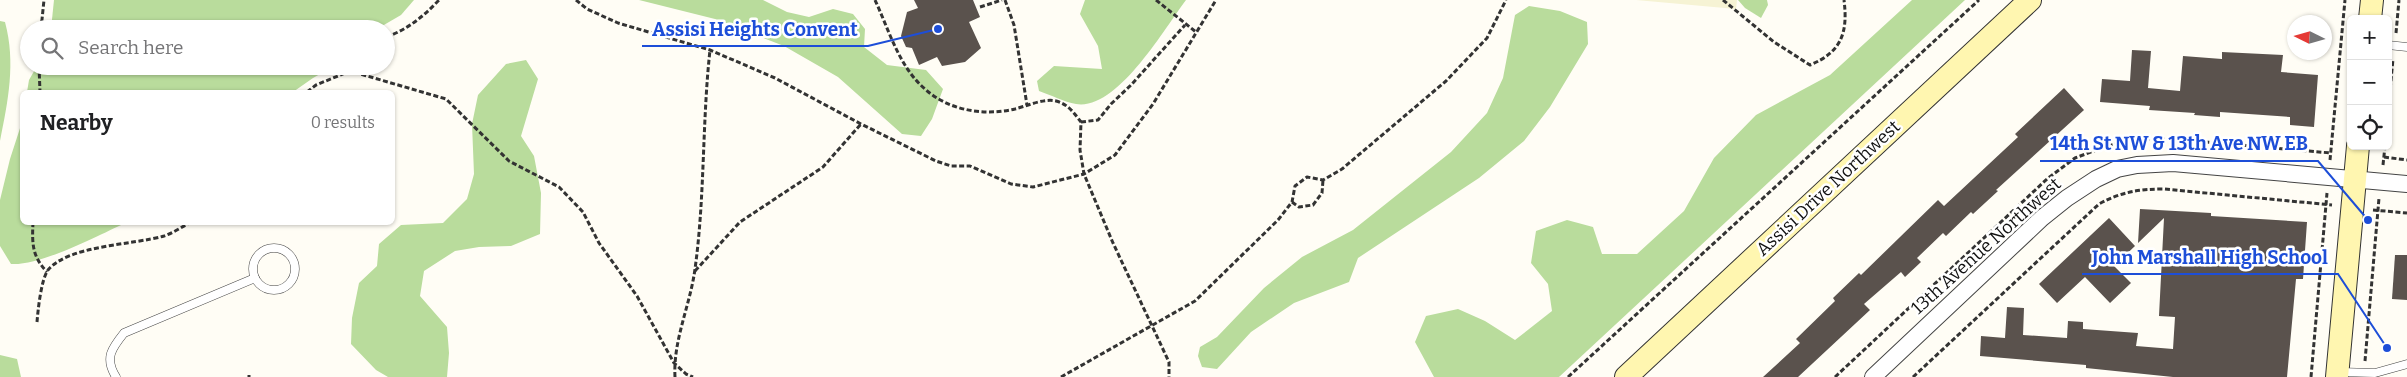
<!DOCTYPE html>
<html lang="en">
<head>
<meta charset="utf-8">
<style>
	:root { --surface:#fff; --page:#f6f6f6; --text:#202124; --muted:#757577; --line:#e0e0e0 }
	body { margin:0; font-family:Bitter,serif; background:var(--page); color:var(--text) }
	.controls { position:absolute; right:15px; top:15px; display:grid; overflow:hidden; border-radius:8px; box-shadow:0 1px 4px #0004 }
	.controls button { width:45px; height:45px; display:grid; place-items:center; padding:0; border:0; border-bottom:1px solid var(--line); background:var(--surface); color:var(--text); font:25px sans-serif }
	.compass { position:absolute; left:2287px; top:15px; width:45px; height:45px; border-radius:50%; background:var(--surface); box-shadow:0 1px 4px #0004; rotate:275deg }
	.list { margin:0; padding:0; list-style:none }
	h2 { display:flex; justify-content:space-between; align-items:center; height:65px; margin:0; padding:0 20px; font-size:21px }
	h2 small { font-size:16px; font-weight:400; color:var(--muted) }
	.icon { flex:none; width:28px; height:28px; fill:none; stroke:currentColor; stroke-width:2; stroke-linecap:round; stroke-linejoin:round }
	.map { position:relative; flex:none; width:2407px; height:377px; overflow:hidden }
	.search { position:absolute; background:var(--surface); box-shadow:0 1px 4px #0004; left:20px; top:20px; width:375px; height:55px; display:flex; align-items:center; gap:12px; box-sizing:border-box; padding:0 18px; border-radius:28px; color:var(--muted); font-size:19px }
	.panel { position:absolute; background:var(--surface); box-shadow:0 1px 4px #0004; left:20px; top:90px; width:375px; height:135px; border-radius:8px }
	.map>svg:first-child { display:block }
	.farmland { fill:#f6f3d4 }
	.forest { fill:#b9dc9c }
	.building { fill:#5a524d }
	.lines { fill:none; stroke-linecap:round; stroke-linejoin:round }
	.lane-casing { stroke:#444; stroke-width:9 }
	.street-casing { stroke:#444; stroke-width:18 }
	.secondary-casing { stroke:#333; stroke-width:24 }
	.path { stroke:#333; stroke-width:3; stroke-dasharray:5 2.5; stroke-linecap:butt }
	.lane { stroke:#fff; stroke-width:8 }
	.street { stroke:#fff; stroke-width:16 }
	.secondary { stroke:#fff6b0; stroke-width:22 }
	.labels { text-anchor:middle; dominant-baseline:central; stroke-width:5; stroke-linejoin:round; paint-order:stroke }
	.street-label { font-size:18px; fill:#111; stroke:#fff }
	.leader { fill:none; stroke:#1d4ed8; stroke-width:2 }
	.callout-dot { fill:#1d4ed8; stroke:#fff; stroke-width:2 }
	.callout-label { font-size:19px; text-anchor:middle; font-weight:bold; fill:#1d4ed8; stroke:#fff; stroke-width:5; stroke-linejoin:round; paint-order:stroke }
</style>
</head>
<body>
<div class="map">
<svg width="2407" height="377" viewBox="0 0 2407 377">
	<rect width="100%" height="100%" fill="#fffdf5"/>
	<!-- farmland -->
	<path class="farmland" d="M1636,0H1737L1736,9Z"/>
	<!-- forest -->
	<g class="forest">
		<path d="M54,0H414L401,15L377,29H51Z"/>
		<path d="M639,0H763L787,12L809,17L833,9L853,14L865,29L864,47L887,65L926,70L943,89L932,119L921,136L902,134L838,77L784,46L715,19Z"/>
		<path d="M1085,0H1186C1164,29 1117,111 1076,104C1064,102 1051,95 1039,91L1037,81L1054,66L1102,69L1098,46L1080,14Z"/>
		<path d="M1738,0H1767L1768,5L1761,18L1745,8Z"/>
		<path d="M1912,0H1965L1559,377H1434L1415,342L1426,316L1458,309L1485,321L1515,340L1552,311L1548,284L1531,263L1536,231L1567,220L1593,227L1602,254H1637L1684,211L1714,158L1756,115L1830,75Z"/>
		<path d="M1529,6L1560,11L1587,22L1588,44L1550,107L1524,141L1479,178L1358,258L1349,282L1294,303L1251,332L1217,369L1202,367L1198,356L1200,347L1217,337L1264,288L1302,257L1353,230L1451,152L1487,113L1503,78L1515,15Z"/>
		<path d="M0,21L5,22C16,63 8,101 0,141Z"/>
		<path d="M526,60L538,79L521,136L534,156L541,193L540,234L511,246L479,247L455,251L424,271L420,296L447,327L449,353L447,377H388L376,370L351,344L352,318L359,283L377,266L379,244L401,225L443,223L467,199L474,174L472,124L478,95L506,64Z"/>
		<path d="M37,66H334L313,78L293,92H27L29,80Z"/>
		<path d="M22,122V222L125,223C98,236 40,266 11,264L0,246V200L10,159Z"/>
		<path d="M0,355L17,359L21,377H0Z"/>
	</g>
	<!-- building -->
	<g class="building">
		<path d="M914,0H973L980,17L969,22L981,48L965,62L942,66L937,57L919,65L912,48L906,47L901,36L907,12L918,8Z"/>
		<path d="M2132,50L2151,51L2148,88L2180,91L2183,56L2222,59V52L2283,55L2281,72L2318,75L2314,127L2290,125V117L2220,112V117L2194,115L2195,113L2149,110L2150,106L2100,102L2102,79L2130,81Z"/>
		<path d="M2064,88L2084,110L1996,190L1998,191L1973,214L1971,212L1946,236L1943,233L1917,258L1921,262L1905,277L1901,272L1864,304L1870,310L1798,377H1763L1800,343L1796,339L1835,301L1833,298L1859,273L1861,275L1938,200L1944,206L2018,137L2015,134Z"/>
		<path d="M2140,209L2211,213V216L2307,222L2303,279H2296L2287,377H2173L2086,368V365L1980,356L1981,336L2005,338L2007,307L2024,308L2023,335L2067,338L2068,321L2083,322V329L2138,333L2136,346L2173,349L2175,317L2159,316L2164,218L2138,243Z"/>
		<path d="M2109,218L2135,246L2114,266L2131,283L2110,303L2085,277L2057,303L2039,284Z"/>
		<path d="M2395,255H2407V300L2392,299Z"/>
	</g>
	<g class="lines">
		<!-- lane casing -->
		<g class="lane-casing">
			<g id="lane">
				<path d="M2388,45L2407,47"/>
				<circle cx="274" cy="269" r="21"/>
				<path d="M2339,372L2375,373L2407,364"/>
				<path d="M116,377C104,358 112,348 124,333L255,278"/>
			</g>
		</g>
		<!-- street casing -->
		<g class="street-casing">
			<path id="street" d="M1873,377L2042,218L2067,198L2096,179L2117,169L2137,165L2173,163L2407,184"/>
		</g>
		<!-- secondary casing -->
		<g class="secondary-casing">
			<g id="secondary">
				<path d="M2370,19L2372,0"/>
				<path d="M1626,377L2030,0"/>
				<path d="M2337,377L2358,146"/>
			</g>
		</g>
		<!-- path -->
		<g class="path">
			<path d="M576,0L587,9L618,23L710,50L775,78L861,124L936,161L951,166H970L1011,184L1033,187L1084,174L1115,155L1153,104L1216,0"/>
			<path d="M875,0C889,30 899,67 925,89C949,111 985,116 1015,109C1027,106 1044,98 1056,101C1068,104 1074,113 1081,122L1080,150L1084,174L1113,243L1169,362V377"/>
			<path d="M1005,0L1014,25L1027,105"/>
			<path d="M1156,0L1196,32"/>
			<path d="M1723,0L1774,42L1810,65C1842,52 1848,32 1844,0"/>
			<path d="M980,7L1002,0"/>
			<path d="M41,29L44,0"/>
			<path d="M2396,33L2399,0"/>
			<path d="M386,37C407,30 424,16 439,0"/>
			<path d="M39,66L40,92"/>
			<path d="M307,92L316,85L350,71L446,99L509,161L559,187L583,212L599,243L637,296L674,363L686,374L693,377"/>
			<path d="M2388,111L2393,59"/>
			<path d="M1081,122L1098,120L1111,104L1131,85L1185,25"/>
			<path d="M2384,157L2407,160"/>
			<path d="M2330,160L2345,0"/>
			<path d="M2383,165L2385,146"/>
			<path d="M1292,202L1299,207L1313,205L1322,193L1323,180"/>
			<path d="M2373,210L2407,213"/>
			<path d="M33,222C32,244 32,256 47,272"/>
			<path d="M695,271L740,222L823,167L861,124"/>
			<path d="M37,322C38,310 41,280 48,270C69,245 133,245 164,236C173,233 182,227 191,222"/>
			<path d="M2365,361L2379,198"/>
			<path d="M249,377V375"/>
			<path d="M675,377C673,340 690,306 695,269C705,197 702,123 710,50"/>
			<path d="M1061,377L1195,301L1278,220L1292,202L1295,186L1307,177L1323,180L1342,169L1446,81L1487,38L1506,0"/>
			<path d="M1568,377L1979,0"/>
			<path d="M1835,377L2047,179L2075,158L2107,146L2137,139H2171L2331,153"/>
			<path d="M1913,377L2099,204C2121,192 2139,189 2164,189L2332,205"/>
			<path d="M2311,377L2327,193"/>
		</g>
		<!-- lane -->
		<use href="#lane" class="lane"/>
		<!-- street -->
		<use href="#street" class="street"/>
		<!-- secondary -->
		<use href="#secondary" class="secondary"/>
	</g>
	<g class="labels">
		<!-- street labels -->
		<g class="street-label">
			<text transform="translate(1828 188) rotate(-43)">Assisi Drive Northwest</text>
			<text transform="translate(1986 246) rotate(-42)">13th Avenue Northwest</text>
		</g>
	</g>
	<!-- callouts -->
	<path class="leader" d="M938 29L868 46H642M2368 220L2318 161H2040M2387 348L2338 274H2082"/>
	<g class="callout-dot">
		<circle cx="938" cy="29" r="5"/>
		<circle cx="2368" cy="220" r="5"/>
		<circle cx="2387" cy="348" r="5"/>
	</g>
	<g class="callout-label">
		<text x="755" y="36">Assisi Heights Convent</text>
		<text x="2179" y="150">14th St NW &amp; 13th Ave NW EB</text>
		<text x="2210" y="264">John Marshall High School</text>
	</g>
</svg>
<div class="controls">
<button>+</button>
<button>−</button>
<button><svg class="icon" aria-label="locate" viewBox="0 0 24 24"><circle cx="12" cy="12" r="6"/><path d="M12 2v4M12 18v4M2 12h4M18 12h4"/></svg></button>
</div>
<svg class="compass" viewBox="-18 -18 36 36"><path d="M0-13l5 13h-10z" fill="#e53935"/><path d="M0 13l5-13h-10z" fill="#757577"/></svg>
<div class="search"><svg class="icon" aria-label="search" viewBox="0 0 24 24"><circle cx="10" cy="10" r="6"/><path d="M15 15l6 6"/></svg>Search here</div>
<section class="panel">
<h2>Nearby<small>0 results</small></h2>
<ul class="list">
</ul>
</section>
</div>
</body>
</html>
